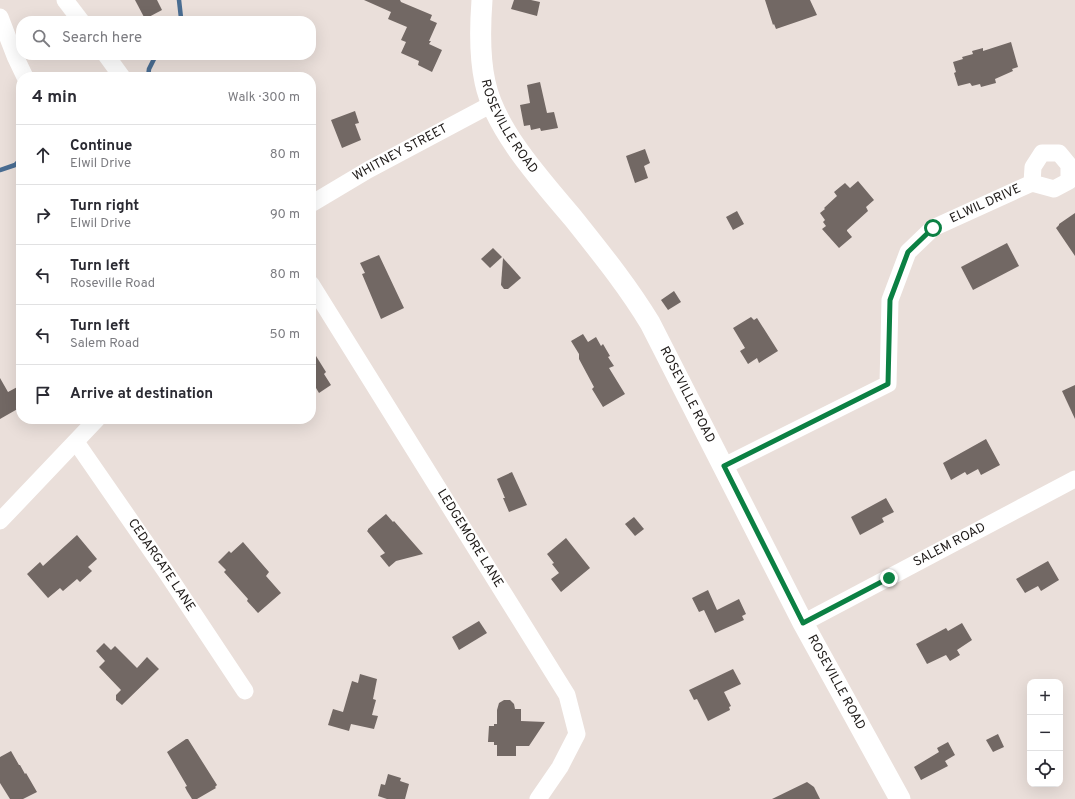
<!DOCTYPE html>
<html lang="en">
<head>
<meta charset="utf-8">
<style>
	:root { --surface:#fff; --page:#f7f7f7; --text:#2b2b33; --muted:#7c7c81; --line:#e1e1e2 }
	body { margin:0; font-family:Overpass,sans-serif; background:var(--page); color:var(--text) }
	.controls { position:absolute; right:12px; bottom:12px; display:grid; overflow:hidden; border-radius:8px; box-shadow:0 4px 16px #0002 }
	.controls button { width:36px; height:36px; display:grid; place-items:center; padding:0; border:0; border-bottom:1px solid var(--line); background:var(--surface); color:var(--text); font:20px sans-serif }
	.stop { position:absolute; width:12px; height:12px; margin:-9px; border:3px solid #0b8043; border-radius:50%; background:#fff }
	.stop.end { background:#0b8043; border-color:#fff; box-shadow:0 1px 4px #0008 }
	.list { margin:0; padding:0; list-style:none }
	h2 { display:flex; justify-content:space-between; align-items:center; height:52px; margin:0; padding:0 16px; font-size:17px }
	h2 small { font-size:13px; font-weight:400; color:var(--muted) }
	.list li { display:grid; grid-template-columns:26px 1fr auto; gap:12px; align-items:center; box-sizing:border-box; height:60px; padding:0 16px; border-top:1px solid var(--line) }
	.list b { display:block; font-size:15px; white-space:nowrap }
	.list p { margin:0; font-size:13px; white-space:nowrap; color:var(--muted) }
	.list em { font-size:13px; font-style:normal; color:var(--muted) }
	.icon { flex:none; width:22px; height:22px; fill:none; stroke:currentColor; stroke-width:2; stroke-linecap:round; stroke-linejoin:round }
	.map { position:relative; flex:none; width:1075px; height:799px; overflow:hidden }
	.search { position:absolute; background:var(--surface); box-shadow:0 4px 16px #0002; left:16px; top:16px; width:300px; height:44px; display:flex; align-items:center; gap:10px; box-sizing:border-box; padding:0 14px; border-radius:16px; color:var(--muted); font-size:15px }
	.panel { position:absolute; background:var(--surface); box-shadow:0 4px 16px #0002; left:16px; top:72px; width:300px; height:352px; border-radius:16px }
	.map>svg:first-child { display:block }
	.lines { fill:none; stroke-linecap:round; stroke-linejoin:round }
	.stream { stroke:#4a6d92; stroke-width:4.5 }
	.building { fill:#726864 }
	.minor { stroke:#fff; stroke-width:17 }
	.tertiary { stroke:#fff; stroke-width:21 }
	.route { stroke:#0b8043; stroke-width:5 }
	.labels { text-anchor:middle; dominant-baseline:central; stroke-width:3; stroke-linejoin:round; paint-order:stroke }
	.street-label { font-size:13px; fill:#1f1b19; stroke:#fff }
</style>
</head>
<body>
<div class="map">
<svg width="1075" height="799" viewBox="0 0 1075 799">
	<rect width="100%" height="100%" fill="#eadfda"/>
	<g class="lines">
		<!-- stream -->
		<g class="stream">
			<path d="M179,0L181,18L180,21"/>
			<path d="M148,77L149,69L156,55"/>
			<path d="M19,103L21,108"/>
			<path d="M0,170L15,165L21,159"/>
		</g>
	</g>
	<!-- building -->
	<g class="building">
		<path d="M135,0H157L162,10L145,19Z"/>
		<path d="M364,0H400L401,2L432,15L430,20L437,23L429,41H431L429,44L442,50L432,72L418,65L419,61L401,53L406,42L401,40L407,27L388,19L391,12Z"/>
		<path d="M514,0H531L540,2L537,16L511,9Z"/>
		<path d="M765,0H810L817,15L776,29L774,24L773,25Z"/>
		<path d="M1011,42L1018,67L1012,69L1013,71L995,79L996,83L981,87L980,84L972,86L970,83L958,86L954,73L956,72L953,62L963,59L962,57L973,54L972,51L983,48V51Z"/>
		<path d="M540,82L547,113L554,112L558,128L541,131L540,128L531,130L530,125L524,126L520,105L530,103L527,85Z"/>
		<path d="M355,111L359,123L355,124L361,140L342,148L331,120Z"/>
		<path d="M645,149L650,163L644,166L648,178L635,183L626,156Z"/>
		<path d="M858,181L874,200L866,207L868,211L847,230V231L852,237L839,248L822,229L826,226L823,222L825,220L820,213L825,209L824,208L837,196L834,192L840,187L845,183L850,188Z"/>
		<path d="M737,211L744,224L733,230L726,217Z"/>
		<path d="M1075,213V256L1056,228L1059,225V224Z"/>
		<path d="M1007,243L1019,266L973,290L961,267Z"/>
		<path d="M493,248L502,257L490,268L481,259Z"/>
		<path d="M379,255L404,308L381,319L362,274L365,273L360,263Z"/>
		<path d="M503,258L521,278L508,289H504L501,285Z"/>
		<path d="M674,291L681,302L668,310L661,300Z"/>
		<path d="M751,317L754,320L757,318L778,351L759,363L757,358L748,364L740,351L745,348L733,328Z"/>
		<path d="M583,334L588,342L596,337L601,346L603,344L610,356L608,357L614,366L609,368L625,394L603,407L592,389L594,387L579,359V354L571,341Z"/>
		<path d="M311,348L326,372L324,374L331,385L319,393L316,388L311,393Z"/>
		<path d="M0,378L8,392L21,385V407L0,419Z"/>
		<path d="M1075,385V419L1062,391Z"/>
		<path d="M986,439L1000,465L981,475L978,469L967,475L965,472L951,480L943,463Z"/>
		<path d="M512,472L527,505L509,512L503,498H505L497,479Z"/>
		<path d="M886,498L894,512L882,518L884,522L860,535L851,517Z"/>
		<path d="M386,514L393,522L394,521L423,554L396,561L389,567L380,556L385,553L367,531L368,530V529Z"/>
		<path d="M634,517L644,529L635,536L625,524Z"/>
		<path d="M77,535L97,559L88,567L92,571L80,582L77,579L63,591L60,588L48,598L27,574L40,562L43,566Z"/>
		<path d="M566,538L590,568L561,592L551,579L559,573L552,564L554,563L547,554Z"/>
		<path d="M243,542L269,572L266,576L281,593L258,613L247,601L248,599L224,572L226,570L218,562L229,551L231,553Z"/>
		<path d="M1048,561L1059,580L1041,591L1038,586L1025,593L1016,579Z"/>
		<path d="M708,590L717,610L739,599L746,614L742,616L744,620L715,633L704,610L699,612L692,598Z"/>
		<path d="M479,621L487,633L459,650L452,637Z"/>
		<path d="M962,623L972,640L957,650L960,655L950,661L946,655L927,664L916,644L946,628L948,631Z"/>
		<path d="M104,643L111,650L115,646L137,668L147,657L159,669L122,705L116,700V695L121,690L99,667L105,661L96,651Z"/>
		<path d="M733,669L741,684L724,692L731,706L729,707L730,710L708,721L697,699L694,700L689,690Z"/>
		<path d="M360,674L377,679L373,699L376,700L372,715L378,716L374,729L351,724L349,731L328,725L333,709L343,712L352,681L358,683Z"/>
		<path d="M504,700H510L514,704L515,709H521V721L545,722L529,746H516V756H497V745H494V742H488L489,726H494V724H497V710L499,703Z"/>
		<path d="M998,734L1004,747L993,752L986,740Z"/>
		<path d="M186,739H188L217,785L215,787L216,788L197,799H192L187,791L185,787L187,786L167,752Z"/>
		<path d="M948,742L955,755L945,761L948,766L921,780L914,767L939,752L937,748Z"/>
		<path d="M11,751L19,765H20L25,774L26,773L37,792L23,799H10L0,783V757Z"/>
		<path d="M388,774L401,778L400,781L409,784L405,799H387L378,796L381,784L385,785Z"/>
		<path d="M807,782L814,787L820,799H772Z"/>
	</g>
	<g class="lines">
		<!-- minor -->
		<g class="minor">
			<path d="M65,0L81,21"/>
			<path d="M0,17L15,56L25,77"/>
			<path d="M106,55L122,77"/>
			<path id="s1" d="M311,204L368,170L492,104"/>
			<path id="s2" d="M311,284L567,695L577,734L560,767L538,799"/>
			<path id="s3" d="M76,442L166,572L245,691"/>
			<path id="s4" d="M724,466L888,384L890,300L908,252L933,228L1032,183L1054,189L1069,181V165L1059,153H1042L1033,167L1032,183"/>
			<path d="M0,521L97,419"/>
			<path id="s5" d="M803,623L1075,479"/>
		</g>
		<!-- tertiary -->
		<path class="tertiary" id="s6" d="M482,0C480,27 479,55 485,82C495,130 541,180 573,218C600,252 627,285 650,323L803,623L900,799"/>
	</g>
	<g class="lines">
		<!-- route -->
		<path class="route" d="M889,578L803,623L724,466L888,384L890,300L908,252L933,228"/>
	</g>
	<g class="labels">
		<!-- street labels -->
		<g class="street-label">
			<text stroke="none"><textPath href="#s6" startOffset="133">ROSEVILLE ROAD</textPath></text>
			<text stroke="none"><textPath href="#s1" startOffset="103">WHITNEY STREET</textPath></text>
			<text stroke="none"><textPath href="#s4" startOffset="411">ELWIL DRIVE</textPath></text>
			<text stroke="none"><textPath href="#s6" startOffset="457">ROSEVILLE ROAD</textPath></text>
			<text stroke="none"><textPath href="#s2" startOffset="300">LEDGEMORE LANE</textPath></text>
			<text stroke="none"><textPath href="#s5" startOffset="166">SALEM ROAD</textPath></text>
			<text stroke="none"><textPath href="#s3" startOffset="150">CEDARGATE LANE</textPath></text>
			<text stroke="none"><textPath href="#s6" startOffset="781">ROSEVILLE ROAD</textPath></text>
		</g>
	</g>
</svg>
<div class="controls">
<button>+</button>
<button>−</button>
<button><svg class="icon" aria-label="locate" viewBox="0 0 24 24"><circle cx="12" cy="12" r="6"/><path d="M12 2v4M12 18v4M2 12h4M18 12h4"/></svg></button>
</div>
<div class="stop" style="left:933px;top:228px"></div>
<div class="stop end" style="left:889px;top:578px"></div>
<div class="search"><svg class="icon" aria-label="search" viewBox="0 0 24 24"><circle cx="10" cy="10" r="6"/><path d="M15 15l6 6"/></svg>Search here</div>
<section class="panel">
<h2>4 min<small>Walk · 300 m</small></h2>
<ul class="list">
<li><svg class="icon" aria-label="ahead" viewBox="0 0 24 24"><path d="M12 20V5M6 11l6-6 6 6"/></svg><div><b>Continue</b><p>Elwil Drive</p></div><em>80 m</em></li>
<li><svg class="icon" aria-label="right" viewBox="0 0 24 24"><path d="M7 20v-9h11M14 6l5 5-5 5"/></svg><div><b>Turn right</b><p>Elwil Drive</p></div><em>90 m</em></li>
<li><svg class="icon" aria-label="left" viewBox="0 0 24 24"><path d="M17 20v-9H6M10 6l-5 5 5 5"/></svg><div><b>Turn left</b><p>Roseville Road</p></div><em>80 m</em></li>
<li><svg class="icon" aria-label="left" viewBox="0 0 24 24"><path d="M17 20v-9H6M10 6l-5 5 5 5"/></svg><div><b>Turn left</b><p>Salem Road</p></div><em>50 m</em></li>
<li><svg class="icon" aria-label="arrive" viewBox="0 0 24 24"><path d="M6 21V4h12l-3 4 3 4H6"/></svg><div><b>Arrive at destination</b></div></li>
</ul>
</section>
</div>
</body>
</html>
